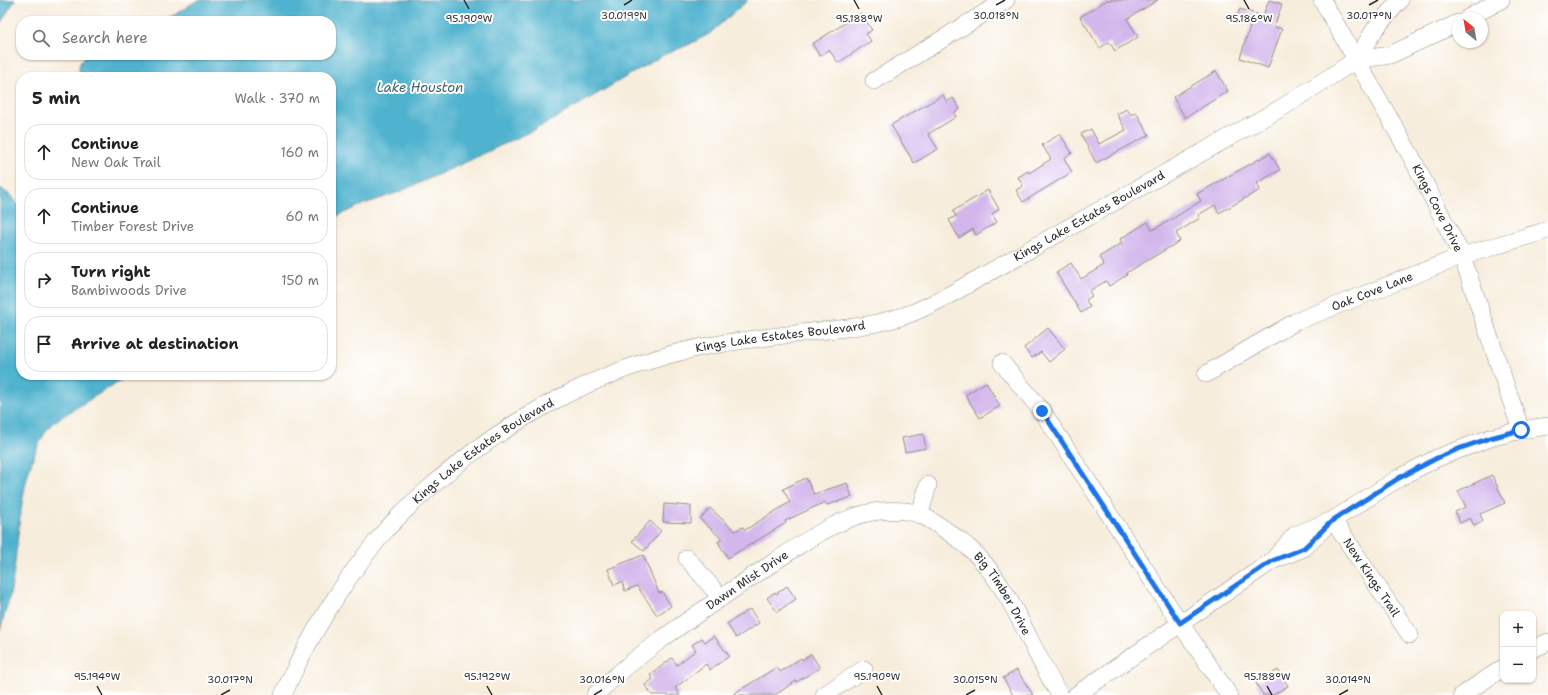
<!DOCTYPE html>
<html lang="en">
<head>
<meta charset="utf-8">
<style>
	:root { --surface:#fff; --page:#f2f2f2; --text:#222; --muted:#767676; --line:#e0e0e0 }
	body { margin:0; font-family:"Shantell Sans",sans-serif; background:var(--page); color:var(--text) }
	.controls { position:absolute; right:12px; bottom:12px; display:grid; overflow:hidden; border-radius:8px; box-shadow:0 1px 3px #0004 }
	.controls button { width:36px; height:36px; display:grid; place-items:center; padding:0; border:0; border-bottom:1px solid var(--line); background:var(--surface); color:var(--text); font:20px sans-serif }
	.compass { position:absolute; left:1452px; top:12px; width:36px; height:36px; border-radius:50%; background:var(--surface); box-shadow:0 1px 3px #0004; rotate:329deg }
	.stop { position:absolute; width:12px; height:12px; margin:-9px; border:3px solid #1a73e8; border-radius:50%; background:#fff }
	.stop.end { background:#1a73e8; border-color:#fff; box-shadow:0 1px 4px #0008 }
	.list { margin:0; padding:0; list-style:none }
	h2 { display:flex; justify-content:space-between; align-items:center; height:52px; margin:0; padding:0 16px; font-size:17px }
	h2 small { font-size:13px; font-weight:400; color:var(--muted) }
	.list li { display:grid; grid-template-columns:26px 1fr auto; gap:12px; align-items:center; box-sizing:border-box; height:56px; margin:0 8px 8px; padding:0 8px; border:1px solid var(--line); border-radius:16px }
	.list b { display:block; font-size:15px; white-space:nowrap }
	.list p { margin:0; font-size:13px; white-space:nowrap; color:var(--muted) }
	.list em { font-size:13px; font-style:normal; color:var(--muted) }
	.icon { flex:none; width:22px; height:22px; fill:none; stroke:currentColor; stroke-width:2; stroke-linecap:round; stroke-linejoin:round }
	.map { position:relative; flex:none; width:1548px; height:695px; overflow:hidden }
	.search { position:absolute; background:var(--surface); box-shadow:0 1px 3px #0004; left:16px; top:16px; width:320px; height:44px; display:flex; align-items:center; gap:10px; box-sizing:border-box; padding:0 14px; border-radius:16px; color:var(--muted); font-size:15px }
	.panel { position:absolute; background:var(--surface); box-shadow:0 1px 3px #0004; left:16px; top:72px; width:320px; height:308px; border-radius:16px }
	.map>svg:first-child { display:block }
	.water { fill:#4fb2ce; stroke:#3d6e7c }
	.building { fill:#d3b6ec }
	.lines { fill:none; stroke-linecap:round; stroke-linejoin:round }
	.minor-casing { stroke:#918c84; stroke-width:18 }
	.minor { stroke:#fff; stroke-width:17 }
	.route { stroke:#1a73e8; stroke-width:5 }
	.ticks { fill:none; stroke:#2b2b2b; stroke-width:1.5 }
	.labels { text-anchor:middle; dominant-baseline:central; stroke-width:4; stroke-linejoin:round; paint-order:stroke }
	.street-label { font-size:12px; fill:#2b2b2b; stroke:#fff }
	.water-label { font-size:13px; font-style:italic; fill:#39616c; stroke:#fff }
	.ticks-label { font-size:10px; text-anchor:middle; fill:#2b2b2b; stroke:#fff; stroke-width:4; stroke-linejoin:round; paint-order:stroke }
</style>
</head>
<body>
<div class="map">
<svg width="1548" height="695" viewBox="0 0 1548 695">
	<rect width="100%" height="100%" fill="#fff"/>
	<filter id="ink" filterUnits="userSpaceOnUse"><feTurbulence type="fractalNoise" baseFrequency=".025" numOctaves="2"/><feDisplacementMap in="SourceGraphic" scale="8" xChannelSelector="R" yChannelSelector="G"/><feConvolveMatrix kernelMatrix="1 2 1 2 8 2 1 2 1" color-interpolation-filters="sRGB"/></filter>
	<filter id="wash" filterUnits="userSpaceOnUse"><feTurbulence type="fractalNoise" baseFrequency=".012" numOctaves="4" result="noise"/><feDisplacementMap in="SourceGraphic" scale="16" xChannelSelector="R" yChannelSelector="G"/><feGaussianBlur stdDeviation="0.9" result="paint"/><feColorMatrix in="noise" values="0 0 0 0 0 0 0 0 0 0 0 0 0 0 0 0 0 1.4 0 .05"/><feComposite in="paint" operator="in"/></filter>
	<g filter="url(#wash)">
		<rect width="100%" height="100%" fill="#f7eddc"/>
		<!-- water -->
		<g class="water">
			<path d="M0,0H15L0,24Z"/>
			<path d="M198,0H748L709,34L688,45L663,55L546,124L466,162L399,192L364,204L331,219V77H81C77,67 79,60 89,55H331V21H160L174,15Z"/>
			<path d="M0,188L10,195L21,209V375H129L52,423C16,468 21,541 10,595C7,607 3,619 0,631Z"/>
		</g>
		<g id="blocks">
			<!-- building -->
			<g class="building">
				<path d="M1107,0H1158L1127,19L1138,37L1115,51L1109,42L1100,48L1080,17Z"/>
				<path d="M1269,0L1282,4L1274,27L1282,29L1268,68L1240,58L1251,24L1236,19L1240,9L1263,16Z"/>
				<path d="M861,13L872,30L866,34L871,41L838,63L829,50L820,56L812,44Z"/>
				<path d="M1216,71L1228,91L1185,118L1173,97Z"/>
				<path d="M943,95L947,102L953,98L960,109L954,113L956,117L928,134L938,149L914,163L891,125Z"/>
				<path d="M1127,109L1131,115L1136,112L1149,135L1096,163L1081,134L1091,129L1099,144L1126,130L1117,114Z"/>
				<path d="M1060,134L1072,153L1064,158L1072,172L1023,202L1016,190L1023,186L1018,177L1028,171L1029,173L1051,159L1042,145Z"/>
				<path d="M1270,153L1280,170L1257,183L1260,190L1219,213L1215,205L1198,215L1200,218L1176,233L1180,241L1126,273L1127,275L1109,286L1106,281L1089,291L1092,296L1086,300L1090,307L1081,313L1056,272L1071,263L1081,279L1104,265L1099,257L1122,243L1120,239L1148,222L1152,230L1169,221L1201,201L1197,194Z"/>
				<path d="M988,190L999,209L992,214L997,222L976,235L973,229L959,238L949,220L956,216L953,211Z"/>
				<path d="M1048,328L1065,349L1049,362L1041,352L1032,358L1024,348Z"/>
				<path d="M986,382L1000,406L980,418L965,395Z"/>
				<path d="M923,434L926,448L905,452L902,438Z"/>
				<path d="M1492,475L1505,503L1480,514L1483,521L1474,525L1470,518L1460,523L1455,512L1466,507L1458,491Z"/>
				<path d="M806,478L814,494L847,483L852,497L827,505L825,502L785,521L786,523L728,558L718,542L722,539L700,519L710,508L735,531L743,527L745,530L790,502L783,489Z"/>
				<path d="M664,504L691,506V523L663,522Z"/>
				<path d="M650,521L661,531L644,551L632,541Z"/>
				<path d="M643,555L659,593L662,592L671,606L657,615L637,586L625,591L622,582L614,585L608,569Z"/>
				<path d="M787,586L796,599L777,612L767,598L775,592L776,594Z"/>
				<path d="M750,609L759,623L736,638L727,624Z"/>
				<path d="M714,636L729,656L710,670L706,664L675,688L680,695H652L645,685L653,679L650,675L672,658L677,665L696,650L692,645L702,638L705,642Z"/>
				<path d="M811,654L820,668L796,682V681L775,695H732L777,667L780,672L801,658L802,660Z"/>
				<path d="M1017,670L1033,695H1013L1003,678Z"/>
				<path d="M1278,670L1288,686L1273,695H1263L1256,683Z"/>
			</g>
		</g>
	</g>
	<g filter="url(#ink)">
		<use href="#blocks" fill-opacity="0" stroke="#918c84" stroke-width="1"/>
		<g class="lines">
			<!-- minor casing -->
			<g class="minor-casing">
				<g id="minor">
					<path id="s1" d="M1322,0L1411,156L1462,256L1521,430"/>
					<path d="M1468,18L1501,0"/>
					<path d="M1356,60L1375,29L1400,0"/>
					<path d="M874,81L1006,0"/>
					<path d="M1002,363L1042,411L1180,623L1229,695"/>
					<path id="s2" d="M1206,374L1295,322L1462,256L1548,230"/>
					<path d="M920,514L928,485"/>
					<path id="s3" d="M1333,520L1410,635"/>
					<path d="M687,558L721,598"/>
					<path d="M1272,561L1295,535L1333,520L1399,478L1437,458L1490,438L1521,430L1548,426"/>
					<path d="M1533,649L1548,642"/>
					<path id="s4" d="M283,695C306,642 342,582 380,537C394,520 410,505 426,491C502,422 596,370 697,348C737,340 778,336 819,331C850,328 883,324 912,313C924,308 936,302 949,295L1283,107L1356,60L1390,55L1458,23"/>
					<path id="s5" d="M595,695C642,649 699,613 753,576C789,553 838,514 881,511C893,510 910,510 921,515C937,523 953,535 967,546C1010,582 1030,649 1060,695"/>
					<path d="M824,695L864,669"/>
					<path d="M1076,695L1272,561L1304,548L1325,527"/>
					<path d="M1462,695L1503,668"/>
				</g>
			</g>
			<!-- minor -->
			<use href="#minor" class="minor"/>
		</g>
	</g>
	<g class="lines" filter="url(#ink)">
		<!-- route -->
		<path class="route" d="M1042,411L1180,623L1272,561L1304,548L1333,520L1399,478L1437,458L1461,448L1490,438L1521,430"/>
	</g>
	<!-- ticks -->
	<path class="ticks" d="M464,0L469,9M854,0L859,9M1244,0L1249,9M624,5L632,0M996,5L1005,0M1369,5L1378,0M97,686L102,695M487,686L492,695M877,686L882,695M1267,686L1272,695M221,695L230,690M594,695L602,690M966,695L975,690M1339,695L1348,690"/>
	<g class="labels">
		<!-- street labels -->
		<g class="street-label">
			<text stroke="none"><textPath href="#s1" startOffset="238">Kings Cove Drive</textPath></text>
			<text stroke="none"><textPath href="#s4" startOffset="981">Kings Lake Estates Boulevard</textPath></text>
			<text stroke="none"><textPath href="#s2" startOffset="186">Oak Cove Lane</textPath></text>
			<text stroke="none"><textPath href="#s4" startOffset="645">Kings Lake Estates Boulevard</textPath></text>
			<text stroke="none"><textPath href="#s4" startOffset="321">Kings Lake Estates Boulevard</textPath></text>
			<text stroke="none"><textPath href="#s3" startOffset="69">New Kings Trail</textPath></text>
			<text stroke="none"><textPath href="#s5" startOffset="191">Dawn Mist Drive</textPath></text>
			<text stroke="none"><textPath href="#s5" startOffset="499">Big Timber Drive</textPath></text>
		</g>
		<!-- water labels -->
		<g class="water-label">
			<text x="420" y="87">Lake Houston</text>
		</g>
	</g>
	<g class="ticks-label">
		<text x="624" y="19">30.019°N</text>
		<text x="996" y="19">30.018°N</text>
		<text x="1369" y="19">30.017°N</text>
		<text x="1249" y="22">95.186°W</text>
		<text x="469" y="22">95.190°W</text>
		<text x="859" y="22">95.188°W</text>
		<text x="97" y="680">95.194°W</text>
		<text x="487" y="680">95.192°W</text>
		<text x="877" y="680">95.190°W</text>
		<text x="1267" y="680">95.188°W</text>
		<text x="230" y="683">30.017°N</text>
		<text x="602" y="683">30.016°N</text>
		<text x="975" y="683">30.015°N</text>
		<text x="1348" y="683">30.014°N</text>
	</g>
</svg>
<div class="controls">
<button>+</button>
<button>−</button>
</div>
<svg class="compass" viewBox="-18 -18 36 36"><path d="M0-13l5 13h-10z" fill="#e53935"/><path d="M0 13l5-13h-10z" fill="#767676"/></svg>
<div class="stop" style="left:1521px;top:430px"></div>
<div class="stop end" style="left:1042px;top:411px"></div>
<div class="search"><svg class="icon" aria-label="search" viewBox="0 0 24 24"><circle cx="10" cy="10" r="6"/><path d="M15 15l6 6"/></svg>Search here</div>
<section class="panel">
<h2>5 min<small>Walk · 370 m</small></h2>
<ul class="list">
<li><svg class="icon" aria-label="ahead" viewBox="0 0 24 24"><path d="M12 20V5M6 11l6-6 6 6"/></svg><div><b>Continue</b><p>New Oak Trail</p></div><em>160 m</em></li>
<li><svg class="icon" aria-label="ahead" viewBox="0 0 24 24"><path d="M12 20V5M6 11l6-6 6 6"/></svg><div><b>Continue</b><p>Timber Forest Drive</p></div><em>60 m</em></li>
<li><svg class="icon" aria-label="right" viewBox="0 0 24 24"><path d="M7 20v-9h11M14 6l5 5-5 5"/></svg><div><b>Turn right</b><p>Bambiwoods Drive</p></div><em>150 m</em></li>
<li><svg class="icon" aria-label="arrive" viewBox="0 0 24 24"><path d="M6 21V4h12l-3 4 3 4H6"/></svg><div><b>Arrive at destination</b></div></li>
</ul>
</section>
</div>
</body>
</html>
